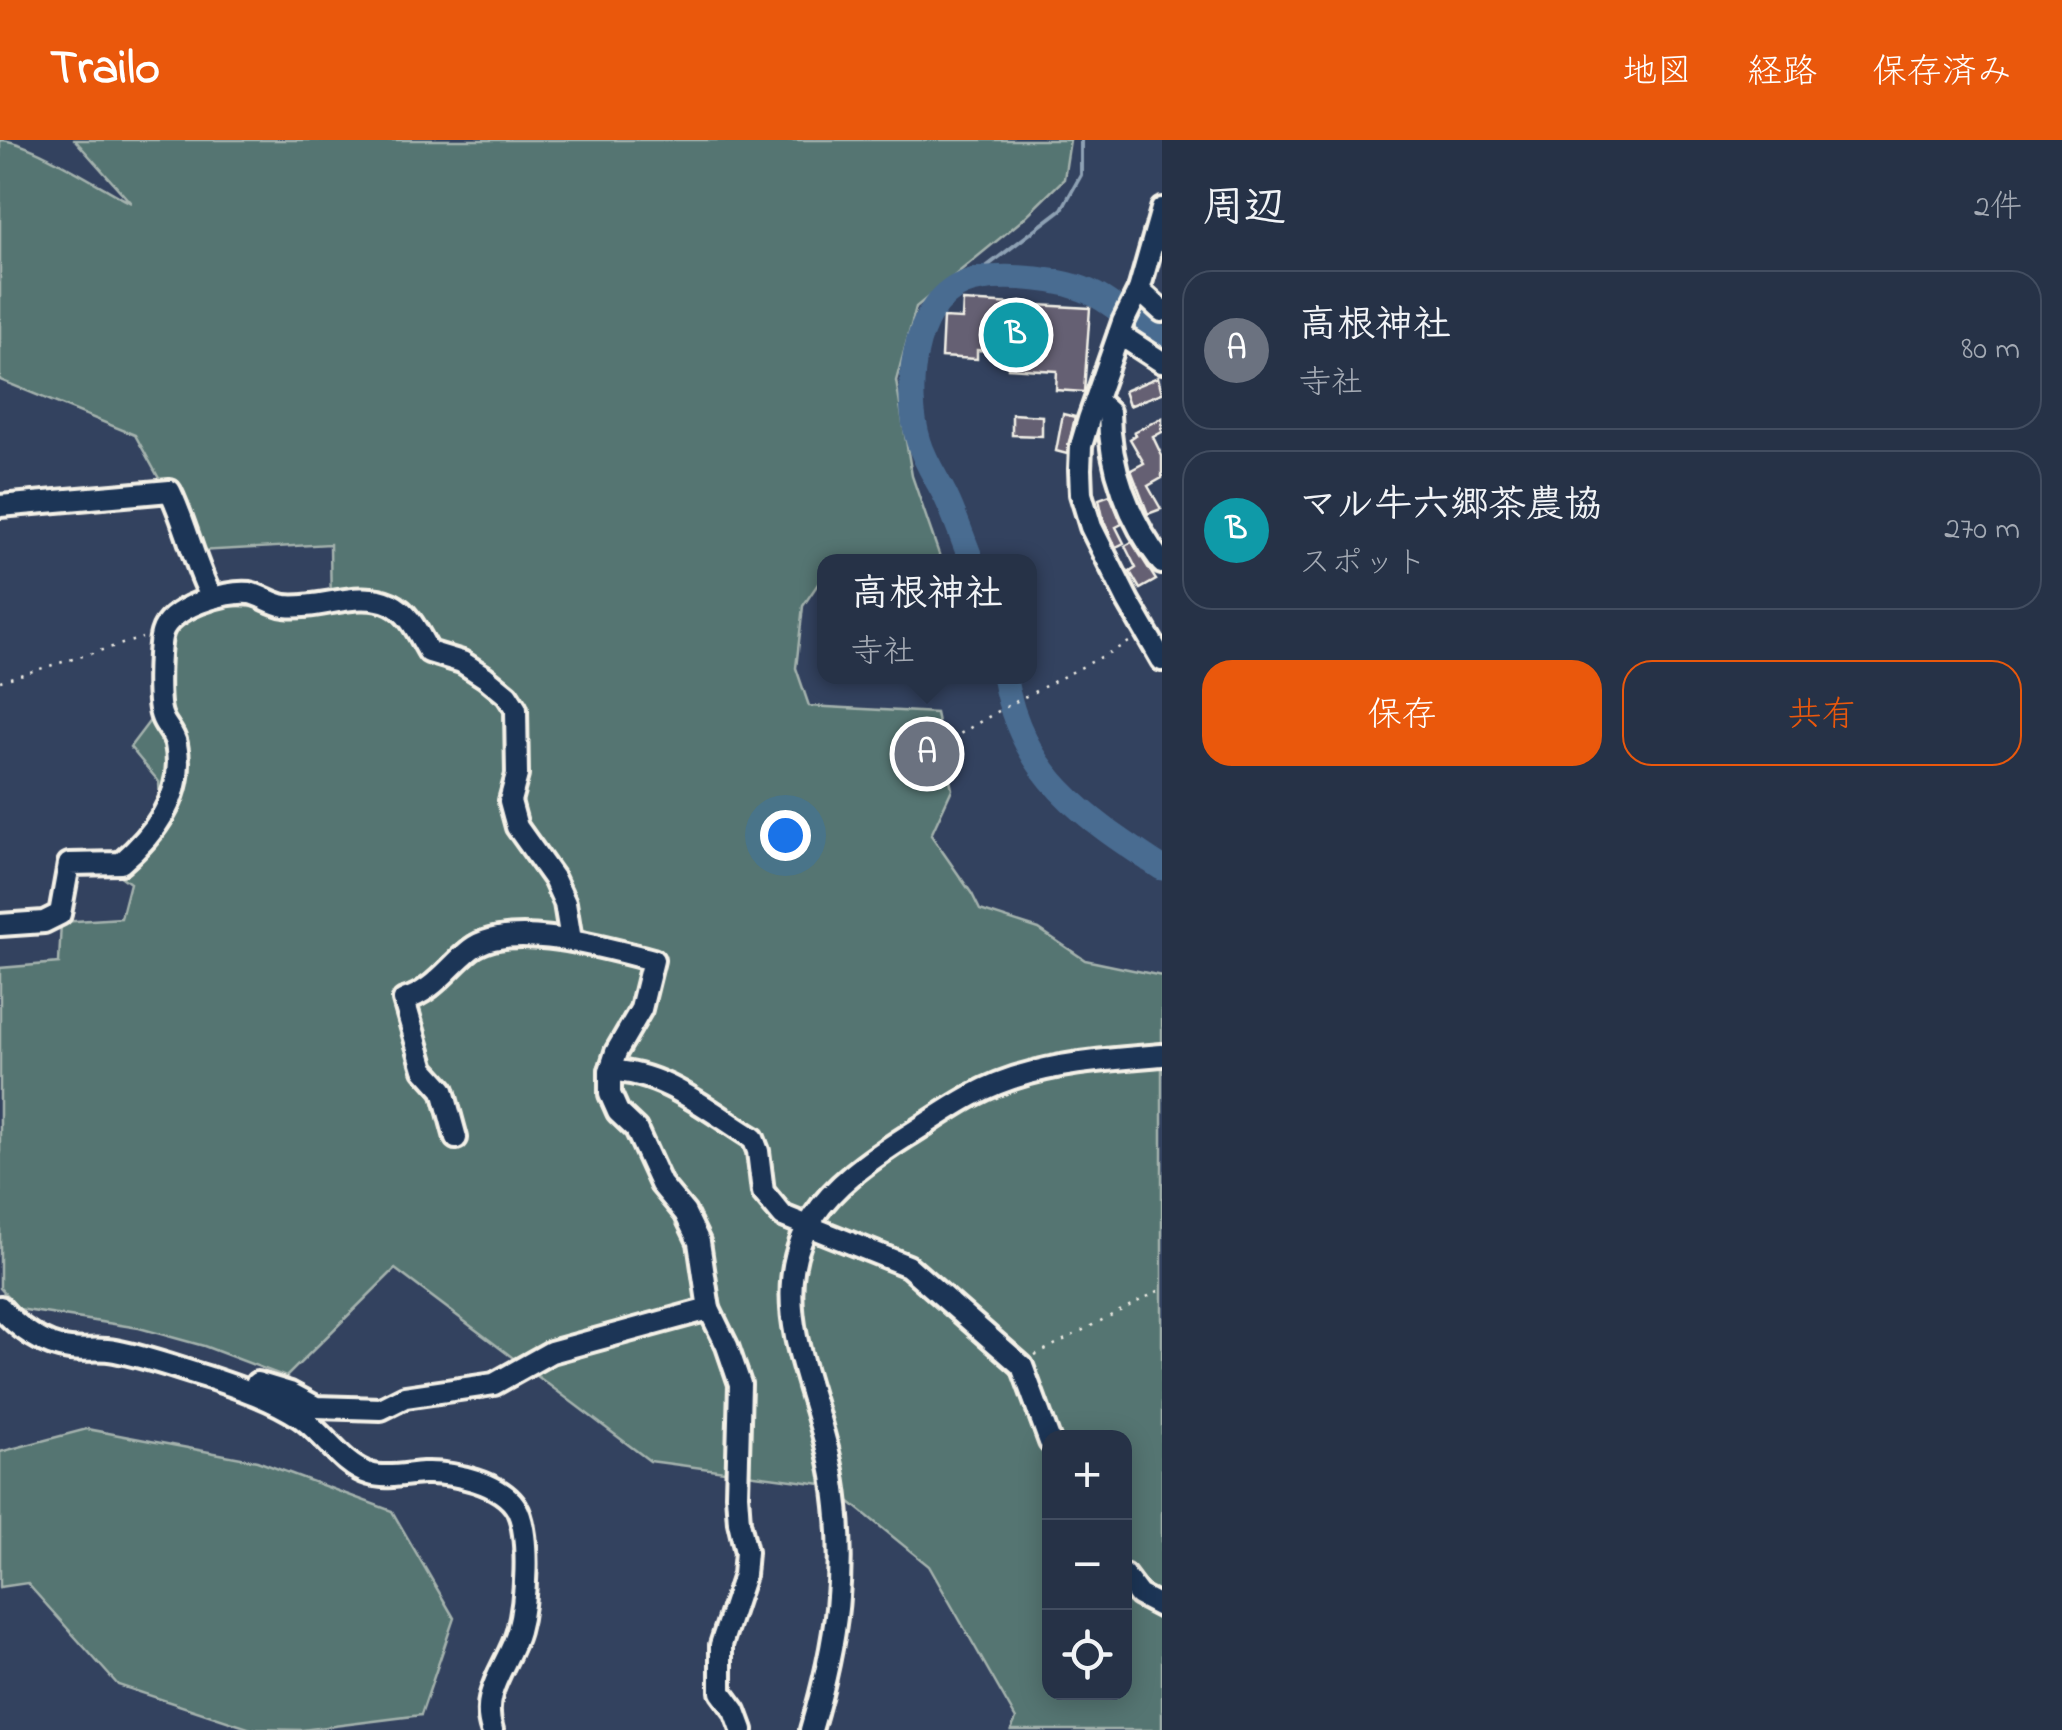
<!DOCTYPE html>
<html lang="ja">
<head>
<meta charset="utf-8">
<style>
	:root { --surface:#263247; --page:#323e52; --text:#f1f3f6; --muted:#a4aab4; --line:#424d60; --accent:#ea580c }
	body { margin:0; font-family:"Indie Flower","Klee One",sans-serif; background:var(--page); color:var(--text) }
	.controls { position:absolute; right:30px; bottom:30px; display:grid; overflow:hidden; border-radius:20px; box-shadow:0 5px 25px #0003 }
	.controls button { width:90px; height:90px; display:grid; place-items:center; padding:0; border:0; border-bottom:2px solid var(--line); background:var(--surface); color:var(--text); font:50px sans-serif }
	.you { position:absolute; left:785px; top:695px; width:35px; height:35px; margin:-25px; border:8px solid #fff; border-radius:50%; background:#1a73e8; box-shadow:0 0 0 15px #1a73e833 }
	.badge { display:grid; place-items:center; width:65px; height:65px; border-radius:50%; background:var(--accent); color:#fff; font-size:32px; font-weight:700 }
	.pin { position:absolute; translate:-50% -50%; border:5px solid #fff; box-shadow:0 2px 10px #0006 }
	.popup { position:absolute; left:817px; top:414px; width:220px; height:130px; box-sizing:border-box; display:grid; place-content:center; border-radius:20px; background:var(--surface); filter:drop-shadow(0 2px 8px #0005); font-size:32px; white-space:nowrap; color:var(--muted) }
	.popup b { font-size:38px; color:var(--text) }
	.popup::after { content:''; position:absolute; left:50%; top:100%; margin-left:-20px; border:20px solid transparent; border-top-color:var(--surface) }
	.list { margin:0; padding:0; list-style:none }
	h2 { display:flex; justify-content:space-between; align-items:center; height:130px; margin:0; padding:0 40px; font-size:42px }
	h2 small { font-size:32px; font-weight:400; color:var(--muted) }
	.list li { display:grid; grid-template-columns:65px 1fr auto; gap:30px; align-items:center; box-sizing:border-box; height:160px; margin:0 20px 20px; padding:0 20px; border:2px solid var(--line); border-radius:30px }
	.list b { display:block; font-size:38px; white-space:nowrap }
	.list p { margin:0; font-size:32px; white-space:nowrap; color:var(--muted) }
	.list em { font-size:32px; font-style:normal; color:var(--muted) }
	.actions { display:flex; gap:20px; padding:30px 40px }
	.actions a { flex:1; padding:22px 0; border:2px solid var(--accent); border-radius:30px; text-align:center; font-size:35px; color:var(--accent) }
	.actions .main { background:var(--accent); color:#fff }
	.icon { flex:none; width:55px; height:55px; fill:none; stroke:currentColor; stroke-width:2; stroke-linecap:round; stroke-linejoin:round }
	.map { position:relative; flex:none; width:1162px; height:1590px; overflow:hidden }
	header { display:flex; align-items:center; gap:60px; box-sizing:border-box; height:140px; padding:0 50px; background:var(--accent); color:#fff }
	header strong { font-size:48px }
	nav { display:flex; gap:55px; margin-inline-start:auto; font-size:35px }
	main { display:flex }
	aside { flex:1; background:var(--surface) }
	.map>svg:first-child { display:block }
	.green { fill:#557472; stroke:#a4b2ad; stroke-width:2.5; fill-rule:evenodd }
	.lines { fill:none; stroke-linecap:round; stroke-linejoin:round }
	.stream { stroke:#8ea1b4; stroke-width:4 }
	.river { stroke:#4a6c91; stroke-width:25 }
	.building { fill:#656073; stroke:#f4f1e8; stroke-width:2.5 }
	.minor-casing { stroke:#f4f1e8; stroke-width:28 }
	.path { stroke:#f4f1e8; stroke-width:2.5; stroke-dasharray:2.5 8; stroke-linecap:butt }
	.minor { stroke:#1d3557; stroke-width:20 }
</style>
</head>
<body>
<header>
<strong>Trailo</strong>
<nav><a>地図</a><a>経路</a><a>保存済み</a></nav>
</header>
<main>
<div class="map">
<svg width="1162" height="1590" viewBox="0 0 1162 1590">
	<rect width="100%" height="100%" fill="#33425f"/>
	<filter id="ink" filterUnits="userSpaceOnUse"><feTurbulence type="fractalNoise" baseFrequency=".01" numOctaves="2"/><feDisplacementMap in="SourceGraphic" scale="20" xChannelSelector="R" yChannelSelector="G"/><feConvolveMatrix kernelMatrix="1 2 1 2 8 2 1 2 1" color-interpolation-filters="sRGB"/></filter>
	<g filter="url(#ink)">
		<!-- green -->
		<g class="green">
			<path d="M0,0C30,1 101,47 131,63L75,0H1070L1064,39L1021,81L916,167L896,241L912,336L941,420L837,418L834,421L824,422V435L803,466L796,528L809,566L936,573L952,649L931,695L972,754L980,770L1039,789L1085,820L1162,836V1590H1011L1016,1579L929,1426L829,1345L650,1321L395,1129L286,1237L204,1206L139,1188L19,1169L0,1148V828L59,823L61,782L121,778L130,743L115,732L161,679L159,642L130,607L155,574L170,488L219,465L331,472L330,404L199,411L135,295L0,240ZM1050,1298H1124V1552H1050Z"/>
			<path d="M87,1289L257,1321L392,1371L454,1478L421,1575L302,1590L251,1589L118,1545L27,1443L0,1447V1312Z"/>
		</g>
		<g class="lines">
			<!-- stream -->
			<path class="stream" d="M965,143L1062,69L1081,35V0"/>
			<!-- river -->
			<g class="river">
				<path d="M972,422C963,400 956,378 946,357C937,339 925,322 919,302C904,255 910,166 963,144C991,132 1049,138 1077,147C1110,157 1131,184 1162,199"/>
				<path d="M1004,536C1022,636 1083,676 1162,728"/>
			</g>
		</g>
		<!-- building -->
		<g class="building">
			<path d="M963,161L1090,168L1084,252L1056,250L1057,231L1008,228L1009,212L977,210V219L941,217L943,178L962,179Z"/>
			<path d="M1158,237L1162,253L1129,266L1124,251Z"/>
			<path d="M1012,274L1042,276V296L1012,295Z"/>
			<path d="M1063,274L1075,277L1067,314L1056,311Z"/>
			<path d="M1162,278V292L1153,297L1162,316V338L1148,346L1161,369L1148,374L1131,330L1144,323L1130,299L1136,295L1134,292Z"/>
			<path d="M1110,355L1122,384L1116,387L1124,403L1116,407L1104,382L1099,359Z"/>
			<path d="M1132,402L1156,440L1140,449L1130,432L1136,428L1125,406Z"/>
		</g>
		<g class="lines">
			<!-- minor casing -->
			<g class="minor-casing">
				<g id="minor">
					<path d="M1162,69L1139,150L1123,182L1089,279L1081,306L1080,329L1081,354L1091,387L1128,461L1162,520"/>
					<path d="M1139,150L1162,171"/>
					<path d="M1119,194L1162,222"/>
					<path d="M1097,261L1109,272C1109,327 1129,380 1162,423"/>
					<path d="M0,366L170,351C187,386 194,424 212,458"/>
					<path d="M0,785L44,782L60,774L69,724L121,723C156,693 186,653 176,604C174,593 165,586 162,577C156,564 158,507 162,493C169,468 226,450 249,453C261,455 272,464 285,466C319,470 359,449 391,464C410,473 419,495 429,512L462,522L485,537L507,555L516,569L517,635L510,661L517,687L554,739L565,763L571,800"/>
					<path d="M610,931C663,931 709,971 753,998L758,1011L763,1052L783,1076L908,1126L1022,1226L1050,1302"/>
					<path d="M456,998L443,950L424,929L404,860C433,852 449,826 471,809C511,779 608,809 653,820L641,869L616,912L610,931V954L618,972L636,989L661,1044L685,1073L699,1102L709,1169L727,1206L740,1244L737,1354L739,1382L746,1412L744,1435L721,1505V1552L735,1571L742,1590"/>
					<path d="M0,1167C17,1187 43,1206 70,1209C85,1211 100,1208 115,1211C147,1217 179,1229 210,1238C240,1248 273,1259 300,1277C323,1292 342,1326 370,1334C386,1339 407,1334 423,1333C451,1332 504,1342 518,1371C530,1398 526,1461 518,1491C509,1524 479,1552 492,1590"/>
					<path d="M257,1243L290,1253L316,1267L381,1269L405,1257L494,1244L551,1212L709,1169"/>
					<path d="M1124,1435L1139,1455L1162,1467"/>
					<path d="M811,1590C837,1502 848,1429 833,1336C825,1289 806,1244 796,1197C775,1093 827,1047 907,996C928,983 949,968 971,956C1029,924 1098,920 1162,915"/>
				</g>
			</g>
			<!-- path -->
			<g class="path">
				<path d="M0,541L142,498"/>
				<path d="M943,605C1001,566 1067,536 1129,502"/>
				<path d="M1035,1215L1162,1149"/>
			</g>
			<!-- minor -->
			<use href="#minor" class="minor"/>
		</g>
	</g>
</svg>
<div class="controls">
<button>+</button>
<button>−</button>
<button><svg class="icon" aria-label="locate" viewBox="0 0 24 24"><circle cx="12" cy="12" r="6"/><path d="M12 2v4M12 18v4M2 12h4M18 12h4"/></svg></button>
</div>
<div class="you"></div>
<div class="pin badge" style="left:927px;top:614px;background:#6b7280">A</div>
<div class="popup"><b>高根神社</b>寺社</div>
<div class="pin badge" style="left:1016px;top:195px;background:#0f9aa8">B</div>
</div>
<aside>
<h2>周辺<small>2件</small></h2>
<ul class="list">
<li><span class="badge" style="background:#6b7280">A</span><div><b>高根神社</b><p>寺社</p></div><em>80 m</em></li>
<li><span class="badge" style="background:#0f9aa8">B</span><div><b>マル牛六郷茶農協</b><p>スポット</p></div><em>270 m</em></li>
</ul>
<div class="actions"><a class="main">保存</a><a>共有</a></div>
</aside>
</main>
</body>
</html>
